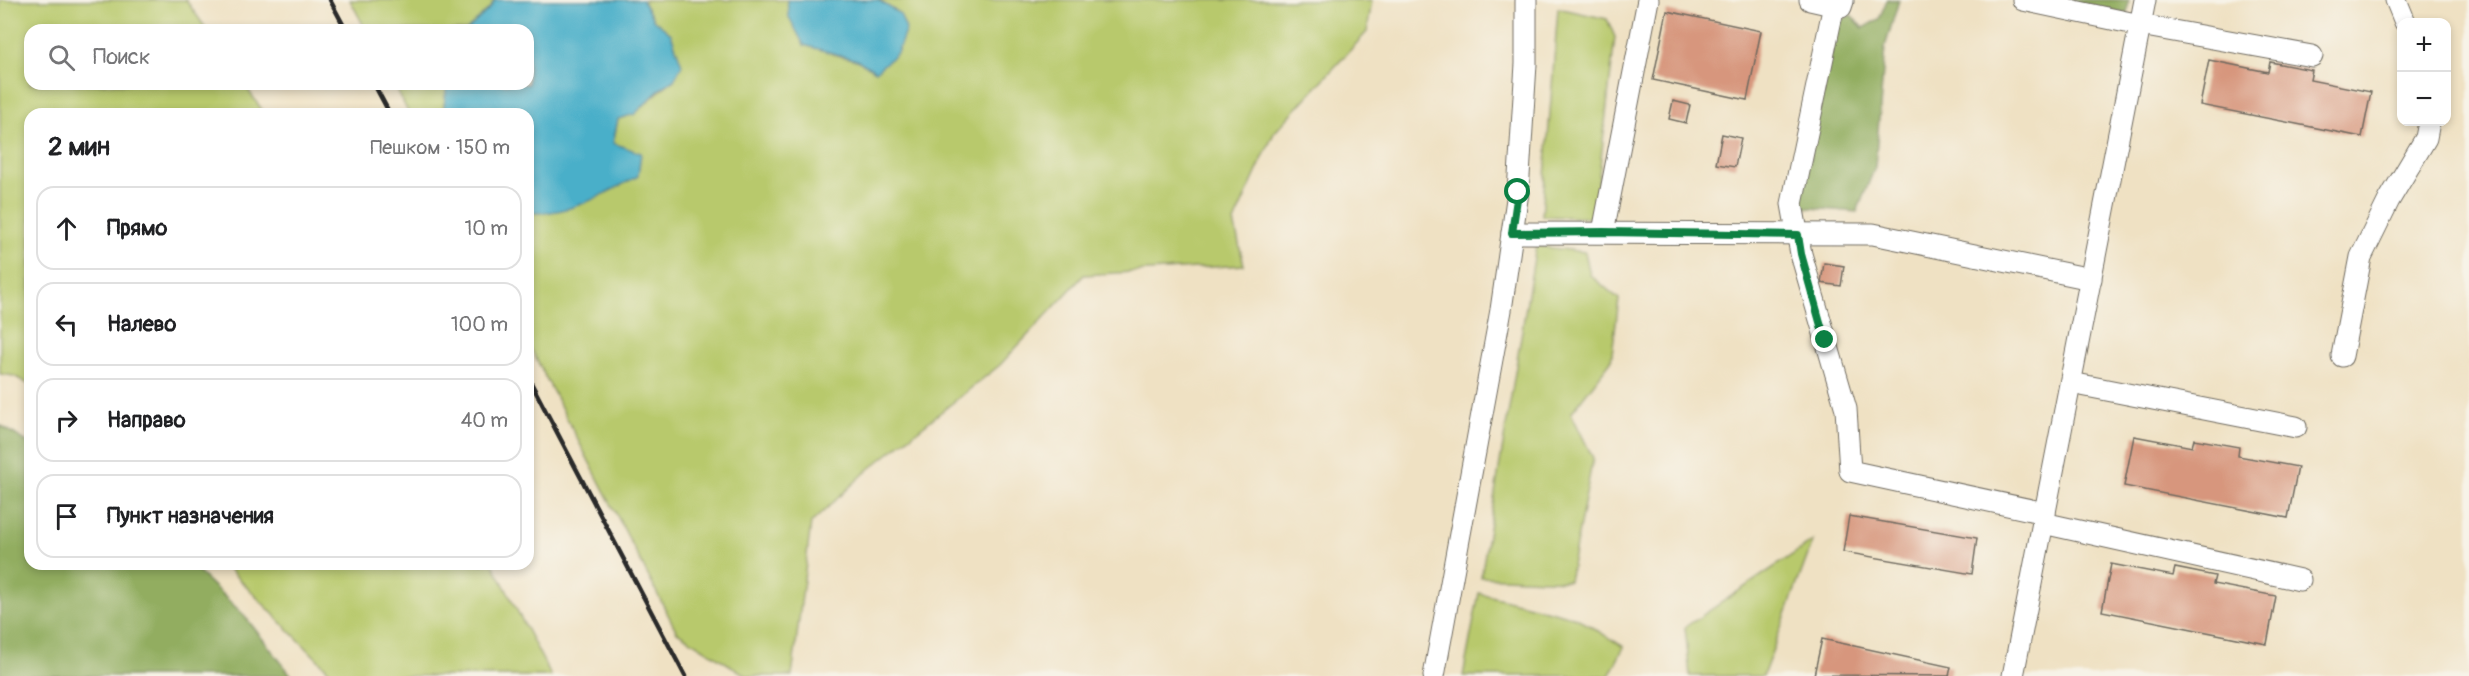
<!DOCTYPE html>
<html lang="ru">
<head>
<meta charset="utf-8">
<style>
	:root { --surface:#fff; --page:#f6f6f6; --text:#202124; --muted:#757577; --line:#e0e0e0 }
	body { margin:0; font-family:Pangolin,sans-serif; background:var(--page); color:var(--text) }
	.controls { position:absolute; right:18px; top:18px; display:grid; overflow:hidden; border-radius:12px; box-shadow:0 3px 9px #0003 }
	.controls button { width:54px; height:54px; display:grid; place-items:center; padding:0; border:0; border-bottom:2px solid var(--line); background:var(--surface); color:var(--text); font:30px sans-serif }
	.stop { position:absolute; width:18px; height:18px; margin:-14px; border:4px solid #0b8043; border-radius:50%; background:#fff }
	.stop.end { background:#0b8043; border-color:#fff; box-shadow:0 2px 6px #0008 }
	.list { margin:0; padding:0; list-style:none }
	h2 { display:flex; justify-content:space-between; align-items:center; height:78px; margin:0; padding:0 24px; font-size:26px }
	h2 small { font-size:20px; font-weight:400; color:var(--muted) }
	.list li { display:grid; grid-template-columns:39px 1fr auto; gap:18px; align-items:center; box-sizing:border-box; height:84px; margin:0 12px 12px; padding:0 12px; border:2px solid var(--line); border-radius:18px }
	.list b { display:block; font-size:22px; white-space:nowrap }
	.list em { font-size:20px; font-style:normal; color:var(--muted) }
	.icon { flex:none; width:33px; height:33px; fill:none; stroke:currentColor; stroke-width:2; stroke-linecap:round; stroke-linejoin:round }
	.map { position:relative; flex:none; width:2469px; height:676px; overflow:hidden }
	.search { position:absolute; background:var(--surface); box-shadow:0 3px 9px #0003; left:24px; top:24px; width:510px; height:66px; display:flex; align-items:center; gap:15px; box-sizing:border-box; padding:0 21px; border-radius:18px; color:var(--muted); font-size:22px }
	.panel { position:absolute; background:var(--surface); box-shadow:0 3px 9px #0003; left:24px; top:108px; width:510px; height:462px; border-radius:18px }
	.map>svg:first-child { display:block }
	.green { fill:#b8c96c; stroke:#727a4c; stroke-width:1.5 }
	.forest { fill:#92ad60; stroke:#5e6c46; stroke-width:1.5 }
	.water { fill:#4aafc9; stroke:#3a6d7a; stroke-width:1.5 }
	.building { fill:#d7967d }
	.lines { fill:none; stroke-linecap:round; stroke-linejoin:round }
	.minor-casing { stroke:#706b60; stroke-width:23 }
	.minor { stroke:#fff; stroke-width:21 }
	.rail { stroke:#2b2b2b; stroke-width:4.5 }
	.route { stroke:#0b8043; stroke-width:8 }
</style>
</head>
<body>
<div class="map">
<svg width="2469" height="676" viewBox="0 0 2469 676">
	<rect width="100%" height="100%" fill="#f7f3e8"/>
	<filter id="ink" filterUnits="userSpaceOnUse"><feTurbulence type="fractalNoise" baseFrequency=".0167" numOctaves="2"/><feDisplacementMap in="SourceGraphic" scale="12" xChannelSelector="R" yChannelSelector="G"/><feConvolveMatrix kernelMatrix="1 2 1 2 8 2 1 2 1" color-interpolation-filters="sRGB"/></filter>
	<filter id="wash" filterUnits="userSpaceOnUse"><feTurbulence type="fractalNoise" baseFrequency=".008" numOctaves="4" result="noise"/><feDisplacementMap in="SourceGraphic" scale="24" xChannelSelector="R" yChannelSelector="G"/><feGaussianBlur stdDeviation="1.35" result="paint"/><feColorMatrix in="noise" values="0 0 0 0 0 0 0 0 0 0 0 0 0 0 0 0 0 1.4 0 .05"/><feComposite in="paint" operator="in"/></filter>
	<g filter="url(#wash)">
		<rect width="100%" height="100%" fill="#efe1c3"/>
		<!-- green -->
		<g class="green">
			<path d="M0,0H186L207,30H30V84H244L265,114H30V385L14,376L0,374Z"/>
			<path d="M350,0H495L490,8L467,30H366Z"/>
			<path d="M642,0H787L789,17L832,54L857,60L876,71L900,14L878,0H1372L1367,32L1274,133L1234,222L1244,265L1084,275L1000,365L868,470L811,523L792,676H747L677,632L528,343V212L538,213L613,143L618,119C644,111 652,94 674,80L671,34L653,19Z"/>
			<path d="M1558,8L1607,19L1615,37L1594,218L1542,216Z"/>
			<path d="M394,84H447L443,114H409Z"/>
			<path d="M1536,246L1585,252L1590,275L1619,299L1611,361L1571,413L1593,458L1569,581L1481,577Z"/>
			<path d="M1813,541L1763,676H1690L1685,627Z"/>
			<path d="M224,564H493L551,676H334Z"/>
			<path d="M1479,593L1577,618L1624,647L1609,676H1463Z"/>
		</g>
		<!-- forest -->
		<g class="forest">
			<path d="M1887,0H1899L1885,47L1875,167L1857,212L1800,207L1836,23L1851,15L1863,28L1879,19Z"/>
			<path d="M2059,0H2129L2127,14Z"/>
			<path d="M0,425L30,444V564H190L243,614L292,676H0Z"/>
		</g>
		<!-- water -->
		<g class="water">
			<path d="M495,0H642L653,19L671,34L682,65L674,80L660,89L635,114L618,119L613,143L641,153L638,176C607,193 565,218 528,212V114H443L447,84H528V30H467L490,8Z"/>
			<path d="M787,0H878L900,14L906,29L897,53L876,71L857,60L804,45L789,17Z"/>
		</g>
		<g id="blocks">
			<!-- building -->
			<g class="building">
				<path d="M1667,11L1761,31L1747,100L1653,80Z"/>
				<path d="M2209,60L2268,72L2270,62L2312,70L2310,80L2371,92L2362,137L2200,105Z"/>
				<path d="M1673,101L1690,105L1686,123L1669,119Z"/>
				<path d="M1722,134L1741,138L1735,167L1716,164Z"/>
				<path d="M1824,263L1844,266L1841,286L1821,283Z"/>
				<path d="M2134,436L2192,447L2194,439L2239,447L2238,456L2298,467L2288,518L2124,486Z"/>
				<path d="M1849,516L1977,538L1972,574L1843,552Z"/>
				<path d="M2111,564L2173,576L2175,568L2215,576L2213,584L2276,596L2267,644L2102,611Z"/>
				<path d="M1822,639L1951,667L1949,676L1814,675Z"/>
			</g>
		</g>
	</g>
	<g filter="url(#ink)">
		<use href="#blocks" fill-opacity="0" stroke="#706b60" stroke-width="1.5"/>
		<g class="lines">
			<!-- minor casing -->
			<g class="minor-casing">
				<g id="minor">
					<path d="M1810,0L1841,7L1843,1"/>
					<path d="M2023,0L2140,25L2312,56"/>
					<path d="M2396,0L2405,22"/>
					<path d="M1834,5L1792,204L1801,254L1846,409L1850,471L2045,513"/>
					<path d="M1603,232L1648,0"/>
					<path d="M1512,233L1873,234L2091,279"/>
					<path d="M2342,356L2361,257L2389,200L2426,138L2429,122"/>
					<path d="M2071,383L2296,427"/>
					<path d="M2043,523L2300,580"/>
					<path d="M1434,676L1501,310L1518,192L1526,64V0"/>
					<path d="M2013,676L2145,0"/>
				</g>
			</g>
			<!-- minor -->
			<use href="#minor" class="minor"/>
			<!-- rail -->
			<g class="rail">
				<path d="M330,0L346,30"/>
				<path d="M374,84L390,114"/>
				<path d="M528,377L685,676"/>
			</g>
		</g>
	</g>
	<g class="lines" filter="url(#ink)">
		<!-- route -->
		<path class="route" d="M1518,192L1512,233L1603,232L1798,235L1801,254L1825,340"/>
	</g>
</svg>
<div class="controls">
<button>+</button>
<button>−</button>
</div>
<div class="stop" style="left:1518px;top:192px"></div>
<div class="stop end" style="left:1825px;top:340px"></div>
<div class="search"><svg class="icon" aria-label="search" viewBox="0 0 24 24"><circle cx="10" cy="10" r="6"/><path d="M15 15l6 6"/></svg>Поиск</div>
<section class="panel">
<h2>2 мин<small>Пешком · 150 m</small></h2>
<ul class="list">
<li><svg class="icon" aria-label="ahead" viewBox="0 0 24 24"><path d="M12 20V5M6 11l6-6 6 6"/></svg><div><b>Прямо</b></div><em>10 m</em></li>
<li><svg class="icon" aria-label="left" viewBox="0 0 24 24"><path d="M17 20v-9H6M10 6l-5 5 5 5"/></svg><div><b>Налево</b></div><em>100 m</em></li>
<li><svg class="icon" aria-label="right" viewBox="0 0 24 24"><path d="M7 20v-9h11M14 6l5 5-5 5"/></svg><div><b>Направо</b></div><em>40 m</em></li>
<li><svg class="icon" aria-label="arrive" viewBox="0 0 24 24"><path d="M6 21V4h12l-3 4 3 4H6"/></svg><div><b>Пункт назначения</b></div></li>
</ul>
</section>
</div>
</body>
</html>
